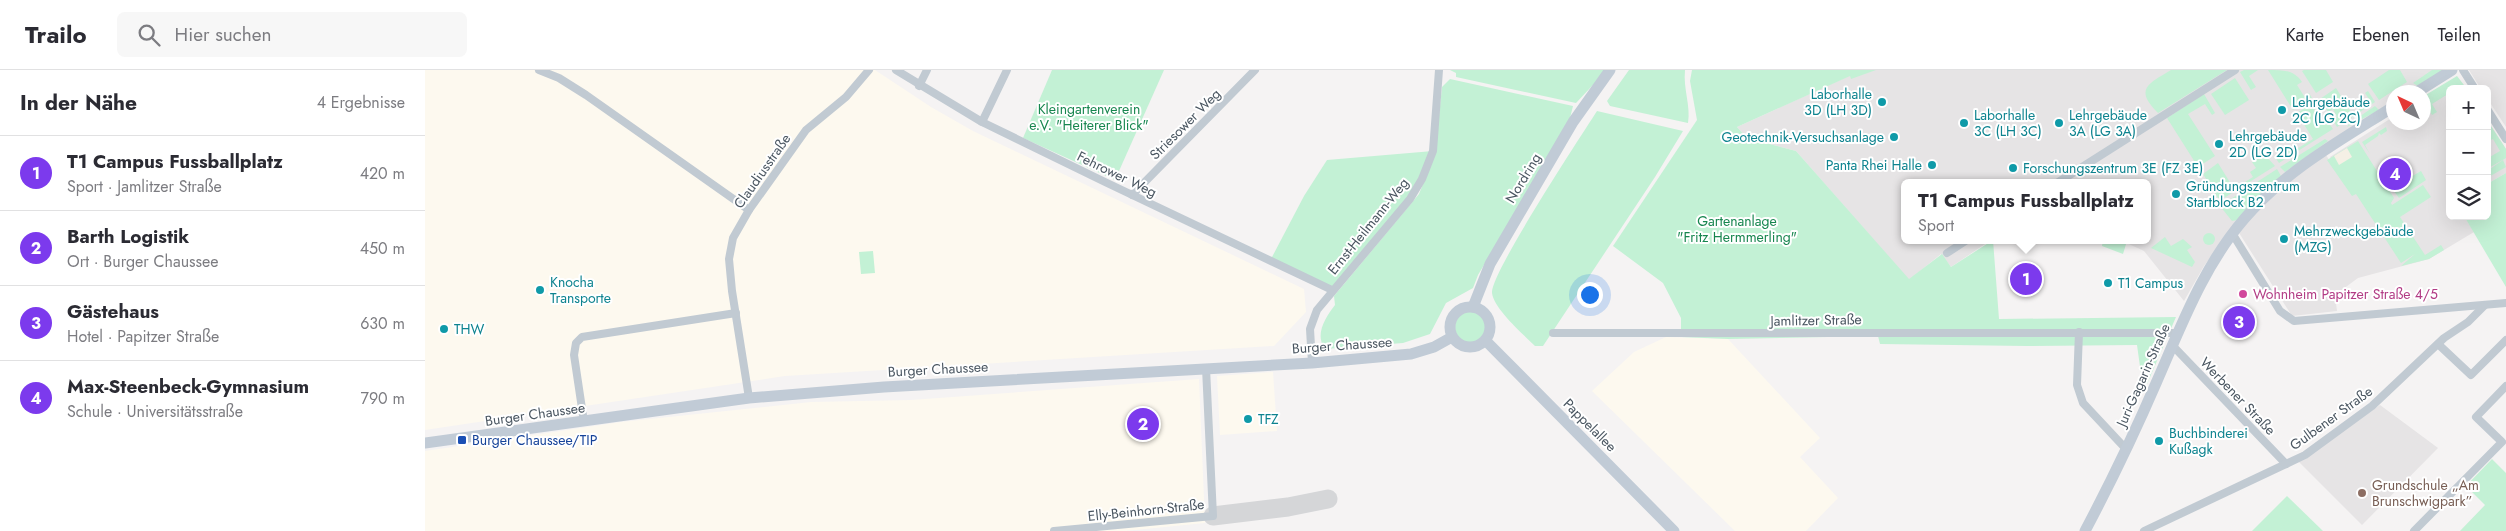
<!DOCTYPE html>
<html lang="de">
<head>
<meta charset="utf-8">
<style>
	:root { --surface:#fff; --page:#f7f7f7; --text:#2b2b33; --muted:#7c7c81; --line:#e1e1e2; --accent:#7c3aed }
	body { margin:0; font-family:Jost,sans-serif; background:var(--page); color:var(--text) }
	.controls { position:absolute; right:15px; top:15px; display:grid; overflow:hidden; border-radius:8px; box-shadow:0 5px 20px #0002 }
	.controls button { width:45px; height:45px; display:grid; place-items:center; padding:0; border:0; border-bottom:1px solid var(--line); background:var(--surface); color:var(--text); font:25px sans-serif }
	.compass { position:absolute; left:1961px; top:15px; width:45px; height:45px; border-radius:50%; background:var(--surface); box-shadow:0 5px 20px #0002; rotate:316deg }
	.you { position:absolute; left:1164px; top:224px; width:18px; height:18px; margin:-12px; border:4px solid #fff; border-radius:50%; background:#1a73e8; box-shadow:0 0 0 8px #1a73e833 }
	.badge { display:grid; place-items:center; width:32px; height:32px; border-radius:50%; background:var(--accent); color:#fff; font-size:16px; font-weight:700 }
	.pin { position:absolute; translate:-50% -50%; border:2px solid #fff; box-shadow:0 1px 5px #0006 }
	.popup { position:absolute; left:1476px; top:109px; width:250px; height:65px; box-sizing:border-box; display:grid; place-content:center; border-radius:8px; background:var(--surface); filter:drop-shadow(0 1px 4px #0005); font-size:16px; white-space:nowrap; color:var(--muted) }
	.popup b { font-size:19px; color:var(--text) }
	.popup::after { content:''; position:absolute; left:50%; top:100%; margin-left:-10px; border:10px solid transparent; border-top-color:var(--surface) }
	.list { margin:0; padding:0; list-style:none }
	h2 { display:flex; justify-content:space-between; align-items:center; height:65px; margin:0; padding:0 20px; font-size:21px }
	h2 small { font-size:16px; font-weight:400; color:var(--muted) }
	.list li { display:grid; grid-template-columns:32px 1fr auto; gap:15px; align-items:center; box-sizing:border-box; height:75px; padding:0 20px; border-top:1px solid var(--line) }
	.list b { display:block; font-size:19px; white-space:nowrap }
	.list p { margin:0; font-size:16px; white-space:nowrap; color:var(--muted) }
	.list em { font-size:16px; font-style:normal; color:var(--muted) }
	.icon { flex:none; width:28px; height:28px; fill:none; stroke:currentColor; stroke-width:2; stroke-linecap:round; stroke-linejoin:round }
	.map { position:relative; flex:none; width:2081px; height:461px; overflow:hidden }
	header { display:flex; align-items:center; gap:30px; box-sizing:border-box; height:70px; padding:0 25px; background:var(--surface); border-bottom:1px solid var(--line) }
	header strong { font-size:24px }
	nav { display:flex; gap:28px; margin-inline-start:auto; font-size:18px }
	.search { width:350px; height:45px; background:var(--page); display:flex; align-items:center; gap:12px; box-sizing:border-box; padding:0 18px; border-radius:8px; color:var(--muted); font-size:19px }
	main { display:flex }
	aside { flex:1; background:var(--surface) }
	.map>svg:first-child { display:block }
	.commercial { fill:#fdf9ef }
	.education { fill:#e6e4e5 }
	.green { fill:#c3f1d5 }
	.sand { fill:#f5f0e5 }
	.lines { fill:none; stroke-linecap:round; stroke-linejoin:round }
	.taxiway { stroke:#d5d6d8; stroke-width:19 }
	.street { stroke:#c1cad2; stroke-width:8 }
	.secondary { stroke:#c1cbd6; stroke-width:11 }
	.culture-dot { fill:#0f9aa8; stroke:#fff; stroke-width:2 }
	.hotel-dot { fill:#d1479c; stroke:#fff; stroke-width:2 }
	.transit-dot { fill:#1a4fb4; stroke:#fff; stroke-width:2 }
	.education-dot { fill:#8d6e63; stroke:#fff; stroke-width:2 }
	.labels { text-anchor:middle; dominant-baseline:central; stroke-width:4; stroke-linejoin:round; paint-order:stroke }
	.culture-label { font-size:14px; fill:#0d838f; stroke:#fff; text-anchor:start }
	.park-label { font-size:14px; fill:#17864f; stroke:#fff }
	.street-label { font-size:14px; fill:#4a5661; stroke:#fff }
	.hotel-label { font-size:14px; fill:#b23c85; stroke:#fff; text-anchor:start }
	.transit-label { font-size:14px; fill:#164399; stroke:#fff; text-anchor:start }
	.education-label { font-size:14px; fill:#785e54; stroke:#fff; text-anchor:start }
</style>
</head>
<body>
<header>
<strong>Trailo</strong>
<div class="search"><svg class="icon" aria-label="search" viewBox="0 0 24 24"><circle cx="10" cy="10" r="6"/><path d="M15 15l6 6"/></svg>Hier suchen</div>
<nav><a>Karte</a><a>Ebenen</a><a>Teilen</a></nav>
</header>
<main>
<aside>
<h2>In der Nähe<small>4 Ergebnisse</small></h2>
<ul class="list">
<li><span class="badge">1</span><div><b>T1 Campus Fussballplatz</b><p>Sport · Jamlitzer Straße</p></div><em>420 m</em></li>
<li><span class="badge">2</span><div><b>Barth Logistik</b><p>Ort · Burger Chaussee</p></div><em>450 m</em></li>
<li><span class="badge">3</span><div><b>Gästehaus</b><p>Hotel · Papitzer Straße</p></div><em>630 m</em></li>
<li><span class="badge">4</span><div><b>Max-Steenbeck-Gymnasium</b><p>Schule · Universitätsstraße</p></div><em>790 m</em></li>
</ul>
</aside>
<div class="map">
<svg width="2081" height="461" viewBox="0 0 2081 461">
	<rect width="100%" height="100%" fill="#f5f3f3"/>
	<!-- commercial -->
	<g class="commercial">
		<path d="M0,0H450L506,37L548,61L879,219L881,242L849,276L360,306L0,360Z"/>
		<path d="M1241,267L1303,269L1395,368L1375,387L1413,428L1381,461H1310L1167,321L1209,282Z"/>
		<path d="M848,302L852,361L795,365L792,306Z"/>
		<path d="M774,309L780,453L700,461H0V381L196,352L386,332L486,330Z"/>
	</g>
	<!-- education -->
	<g class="education">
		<path d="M1437,0H2018L1983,22H1968V32L1897,79L1918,111L1905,87L1968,47V52H1998L1999,28L2025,19V146H2039L2049,162L2004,189L1933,208L1910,225L1912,241L1867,246L1809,155L1779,196L1759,231L1719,181L1695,170H1722V113H1480V170H1566L1526,197L1516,184L1484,210L1371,81L1322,68L1312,57Z"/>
		<path d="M2044,0H2081V57L2062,28V19H2056Z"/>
		<path d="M2062,50L2081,79V103L2062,114Z"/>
		<path d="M1955,335L2013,378L1937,455L1874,392Z"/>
	</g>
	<!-- green -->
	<g class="green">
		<path d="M627,0H739L690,110L598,68Z"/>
		<path d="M1025,0H1182L1151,33L1031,7V3Z"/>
		<path d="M1204,0H1260C1258,19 1266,36 1263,53L1185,36L1182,31Z"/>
		<path d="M1267,0H1451L1426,9L1425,6L1312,57L1322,68L1371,81L1484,209L1517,184L1526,197L1568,170L1574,249L1751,247L1722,314L1717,311L1712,275L1602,276L1455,274L1453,266L1303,269L1256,267V248L1238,213L1188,176L1272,50L1265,11Z"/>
		<path d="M1746,0H1802L1733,43C1709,19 1723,14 1746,0Z"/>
		<path d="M1819,0H1833L1824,6L1831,17L1826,20L1815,2Z"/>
		<path d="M1843,0C1858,0 1869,0 1877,12L1872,15L1879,26L1884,23L1887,28L1868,40Z"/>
		<path d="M1879,0H1901L1908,12L1891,23L1877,1Z"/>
		<path d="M1964,0H1975L1982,12L1954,30L1943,14Z"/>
		<path d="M2007,0H2018L1993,16L1988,13Z"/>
		<path d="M2032,6L2042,19H2025V26L2023,24L2007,34L2012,42L2007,45L1999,31V26Z"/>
		<path d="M1810,8L1824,30L1800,45L1786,24Z"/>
		<path d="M1025,9L1148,36L1144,52L1053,205L1048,218L1021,233L1005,264L978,273L900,279C889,264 901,247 910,235L909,226L994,124L1010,84L1017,17Z"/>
		<path d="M1911,18L1927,44L1946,32L1940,23L1943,21L1950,32L1912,57L1908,50L1912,47L1908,39L1903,42L1895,29Z"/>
		<path d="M1779,24L1790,43L1787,45L1780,34L1763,44L1790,86L1773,97L1742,48Z"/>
		<path d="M1890,32L1893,37L1889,40L1896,51L1900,48L1908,59L1854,93L1850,87L1867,76L1870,80L1888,69L1872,43Z"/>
		<path d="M1950,36L1954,40L1922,57L1925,53Z"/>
		<path d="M1172,41L1258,61L1230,107L1118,276H1110C1098,264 1069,239 1067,223C1065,204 1156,66 1172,41Z"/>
		<path d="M2062,50L2081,79V88L2062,99V95L2066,92L2063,88L2075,81L2068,69L2062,72Z"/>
		<path d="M1961,57L1962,61L1956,65L1954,63L1953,66L1940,75L1945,84L1937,72Z"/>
		<path d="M1900,69L1903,71L1860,102L1855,97Z"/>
		<path d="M1933,71L1969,128L1966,133L1967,135L1998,115L2006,127L1975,147L2000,185L2016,175L2019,180L2004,189L1976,196L1990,184L1976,193L1931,124L1927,126L1902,90Z"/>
		<path d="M1008,81L997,109L907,220L846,189L879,126L902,90Z"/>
		<path d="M1839,84L1850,96L1799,128H1793L1778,104L1793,93L1809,119L1828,107L1825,102L1831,98L1827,92Z"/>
		<path d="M2078,90L2081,97L2062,108V101Z"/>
		<path d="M1852,99L1856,106L1813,150L1807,151L1795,136Z"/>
		<path d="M1996,101L2001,110L1974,128L1961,110L1968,105L1974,115L1985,110L1984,108Z"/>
		<path d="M2081,103V217L2039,146H2062V114Z"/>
		<circle cx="1784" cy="169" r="6"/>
		<path d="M1740,167L1746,176L1758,169L1767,177L1762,180L1770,192L1767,197L1726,178Z"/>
		<path d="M1678,170L1702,171L1698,184L1677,176Z"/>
		<path d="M448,181L450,203L436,204L434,182Z"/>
		<path d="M1601,192L1616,217L1602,226L1586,201Z"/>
		<circle cx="1046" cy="257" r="16"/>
		<path d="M2067,389L2081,403V461H2035L2060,435L2041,416Z"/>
		<path d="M1862,426L1898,461H1827Z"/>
	</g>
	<!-- sand -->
	<path class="sand" d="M1922,78L1927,87L1914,95L1909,86Z"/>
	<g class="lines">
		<!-- taxiway -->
		<path class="taxiway" d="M788,446L863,437L903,429"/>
		<!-- street -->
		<g class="street">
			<path d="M114,0L134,8L161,25L324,140"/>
			<path d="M471,0L557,52L680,112L907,220"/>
			<path d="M2038,0L2050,19"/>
			<path d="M494,16L502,0"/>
			<path d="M2062,39L2081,69"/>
			<path d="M557,52L582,0"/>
			<path d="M1632,113L1810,0"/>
			<path d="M707,125L830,0"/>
			<path d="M1807,163L1855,241L1869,251L2081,233"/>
			<path d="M1522,183L1542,170"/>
			<path d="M1654,262L1652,315L1658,333L1701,379"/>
			<path d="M1128,263H1753"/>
			<path d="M2013,274L2046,305L2081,270"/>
			<path d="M1747,275L1861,394"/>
			<path d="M887,293L885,259L892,240L985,129L997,109L1008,81L1014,0"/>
			<path d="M324,328L307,221L304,189L308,168L324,140L381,60L421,27L444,0"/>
			<path d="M159,352L149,285L151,273L157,267L311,243"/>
			<path d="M629,461L788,446L781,298"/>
			<path d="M1719,461L1880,385L1947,336L2019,268L2043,252L2059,236"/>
			<path d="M1989,461L2077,372L2051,347L2081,316"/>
		</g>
		<!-- secondary -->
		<g class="secondary">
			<path d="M1992,22L2027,0"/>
			<circle cx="1045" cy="257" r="20"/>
			<path d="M1048,237L1065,194L1148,52L1185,0"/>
			<path d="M1061,271L1249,461"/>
			<path d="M0,373L324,328L459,317L887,293L986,284L1009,277L1027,267"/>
			<path d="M1660,461C1686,412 1710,362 1732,311C1757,254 1779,195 1820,148C1861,100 1916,70 1968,37"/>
		</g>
	</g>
	<!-- markers -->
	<g class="culture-dot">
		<circle cx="1457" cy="32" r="5"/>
		<circle cx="1857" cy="40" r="5"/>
		<circle cx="1539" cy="53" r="5"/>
		<circle cx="1634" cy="53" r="5"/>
		<circle cx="1469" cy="67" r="5"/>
		<circle cx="1794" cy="74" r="5"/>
		<circle cx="1507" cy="95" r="5"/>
		<circle cx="1588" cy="98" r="5"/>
		<circle cx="1751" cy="124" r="5"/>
		<circle cx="1859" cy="169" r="5"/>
		<circle cx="1683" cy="213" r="5"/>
		<circle cx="115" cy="220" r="5"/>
		<circle cx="19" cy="259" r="5"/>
		<circle cx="823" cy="349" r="5"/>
		<circle cx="1734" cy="371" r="5"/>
	</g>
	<circle class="hotel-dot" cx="1818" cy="224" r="5"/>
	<rect class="transit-dot" x="32" y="365" width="10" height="10" rx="2.5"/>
	<circle class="education-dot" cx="1937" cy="423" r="5"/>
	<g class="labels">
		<!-- culture labels -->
		<g class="culture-label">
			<text x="1447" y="24" text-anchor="end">Laborhalle<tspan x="1447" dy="16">3D (LH 3D)</tspan></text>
			<text x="1867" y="32">Lehrgebäude<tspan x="1867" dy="16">2C (LG 2C)</tspan></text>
			<text x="1549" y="45">Laborhalle<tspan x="1549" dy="16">3C (LH 3C)</tspan></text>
			<text x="1644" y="45">Lehrgebäude<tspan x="1644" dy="16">3A (LG 3A)</tspan></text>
			<text x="1804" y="66">Lehrgebäude<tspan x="1804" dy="16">2D (LG 2D)</tspan></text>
			<text x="1459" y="67" text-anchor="end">Geotechnik-Versuchsanlage</text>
			<text x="1497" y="95" text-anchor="end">Panta Rhei Halle</text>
			<text x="1598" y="98">Forschungszentrum 3E (FZ 3E)</text>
			<text x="1761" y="116">Gründungszentrum<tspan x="1761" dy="16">Startblock B2</tspan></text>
			<text x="1869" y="161">Mehrzweckgebäude<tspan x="1869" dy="16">(MZG)</tspan></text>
			<text x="125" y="212">Knocha<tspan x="125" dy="16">Transporte</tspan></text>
			<text x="1693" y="213">T1 Campus</text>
			<text x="29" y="259">THW</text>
			<text x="833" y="349">TFZ</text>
			<text x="1744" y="363">Buchbinderei<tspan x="1744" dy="16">Kußagk</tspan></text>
		</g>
		<!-- park labels -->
		<g class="park-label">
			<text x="664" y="39">Kleingartenverein<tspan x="664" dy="16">e.V. "Heiterer Blick"</tspan></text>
			<text x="1312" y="151">Gartenanlage<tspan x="1312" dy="16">"Fritz Hermmerling"</tspan></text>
		</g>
		<!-- street labels -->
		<g class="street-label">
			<text transform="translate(760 54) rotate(-45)">Striesower Weg</text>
			<text transform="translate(337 101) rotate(-55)">Claudiusstraße</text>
			<text transform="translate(692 104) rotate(26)">Fehrower Weg</text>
			<text transform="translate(1098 108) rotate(-59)">Nordring</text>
			<text transform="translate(943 156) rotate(-51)">Ernst-Heilmann-Weg</text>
			<text transform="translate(1391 250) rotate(-1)">Jamlitzer Straße</text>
			<text transform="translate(917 275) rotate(-4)">Burger Chaussee</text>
			<text transform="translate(513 299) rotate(-3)">Burger Chaussee</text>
			<text transform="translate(1718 305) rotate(-66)">Juri-Gagarin-Straße</text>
			<text transform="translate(1813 326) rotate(46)">Werbener Straße</text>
			<text transform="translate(110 344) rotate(-8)">Burger Chaussee</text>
			<text transform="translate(1906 348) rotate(-36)">Gulbener Straße</text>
			<text transform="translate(1165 355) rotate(45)">Pappelallee</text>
			<text transform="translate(721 440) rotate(-6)">Elly-Beinhorn-Straße</text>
		</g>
		<!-- hotel labels -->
		<g class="hotel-label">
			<text x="1828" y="224">Wohnheim Papitzer Straße 4/5</text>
		</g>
		<!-- transit labels -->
		<g class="transit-label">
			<text x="47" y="370">Burger Chaussee/TIP</text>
		</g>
		<!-- education labels -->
		<g class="education-label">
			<text x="1947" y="415">Grundschule „Am<tspan x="1947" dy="16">Brunschwigpark”</tspan></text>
		</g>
	</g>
</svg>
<div class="controls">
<button>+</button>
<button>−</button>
<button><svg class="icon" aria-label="layers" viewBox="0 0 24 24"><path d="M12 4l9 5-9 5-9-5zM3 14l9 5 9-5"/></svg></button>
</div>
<svg class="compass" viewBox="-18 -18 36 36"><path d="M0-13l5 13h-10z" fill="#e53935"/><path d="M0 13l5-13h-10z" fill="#7c7c81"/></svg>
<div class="you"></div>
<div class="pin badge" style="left:1601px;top:209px">1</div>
<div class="popup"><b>T1 Campus Fussballplatz</b>Sport</div>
<div class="pin badge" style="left:718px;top:354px">2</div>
<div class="pin badge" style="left:1814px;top:252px">3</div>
<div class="pin badge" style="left:1970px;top:104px">4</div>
</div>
</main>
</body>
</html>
